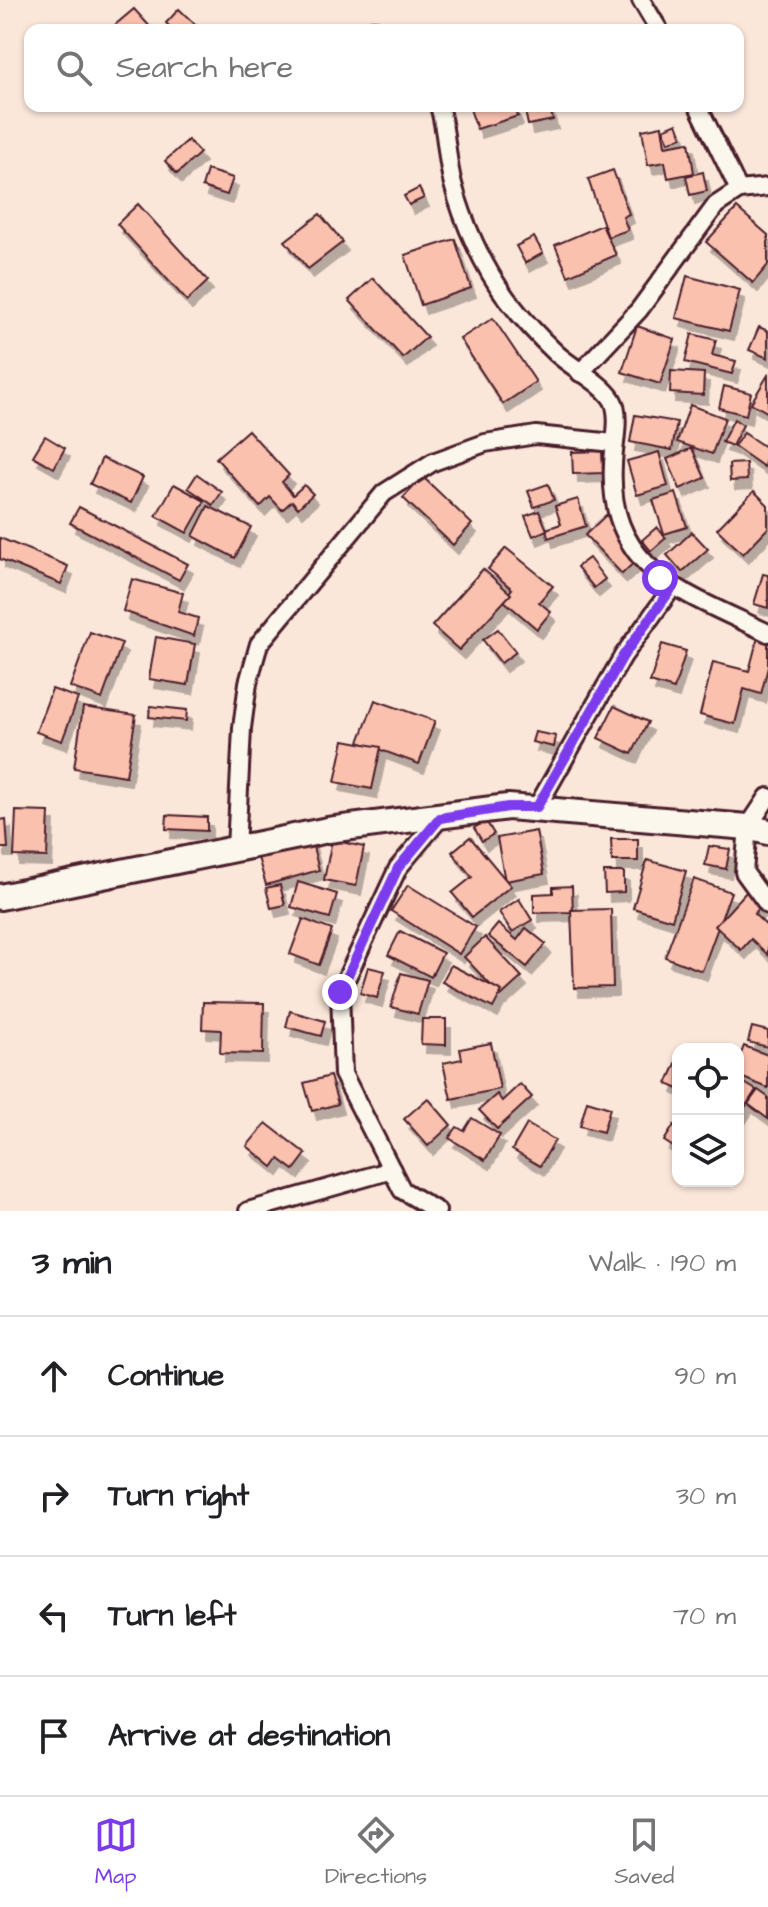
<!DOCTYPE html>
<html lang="en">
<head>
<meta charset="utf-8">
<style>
	:root { --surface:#fff; --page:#f2f2f2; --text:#202124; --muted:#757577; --line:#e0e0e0; --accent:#7c3aed }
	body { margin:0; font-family:"Architects Daughter",sans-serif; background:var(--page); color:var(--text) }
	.controls { position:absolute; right:24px; bottom:24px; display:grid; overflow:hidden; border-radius:16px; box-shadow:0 2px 6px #0004 }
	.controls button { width:72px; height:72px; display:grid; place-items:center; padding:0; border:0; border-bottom:2px solid var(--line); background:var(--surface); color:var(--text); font:40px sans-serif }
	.stop { position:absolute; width:24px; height:24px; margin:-18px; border:6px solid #7c3aed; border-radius:50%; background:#fff }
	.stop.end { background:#7c3aed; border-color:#fff; box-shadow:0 2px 8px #0008 }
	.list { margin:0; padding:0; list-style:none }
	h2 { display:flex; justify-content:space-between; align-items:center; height:104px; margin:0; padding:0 32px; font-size:34px }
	h2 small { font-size:26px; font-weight:400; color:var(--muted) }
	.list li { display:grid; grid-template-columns:52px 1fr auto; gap:24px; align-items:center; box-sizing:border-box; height:120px; padding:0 32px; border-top:2px solid var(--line) }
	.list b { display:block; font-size:30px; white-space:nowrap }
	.list em { font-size:26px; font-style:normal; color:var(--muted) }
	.icon { flex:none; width:44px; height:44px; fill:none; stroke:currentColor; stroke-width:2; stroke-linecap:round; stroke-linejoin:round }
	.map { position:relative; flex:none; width:768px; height:1211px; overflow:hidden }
	.search { position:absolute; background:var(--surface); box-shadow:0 2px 6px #0004; left:24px; right:24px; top:24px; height:88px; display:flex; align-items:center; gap:20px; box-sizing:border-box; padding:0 28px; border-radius:16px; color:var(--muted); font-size:30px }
	.sheet { height:584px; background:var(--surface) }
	nav { display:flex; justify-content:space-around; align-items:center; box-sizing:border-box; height:112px; border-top:2px solid var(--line); background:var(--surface); font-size:22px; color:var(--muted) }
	nav a { display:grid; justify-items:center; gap:4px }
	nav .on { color:var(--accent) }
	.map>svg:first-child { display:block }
	.building { fill:#fac1af; stroke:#4a1f2b; stroke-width:2; filter:url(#shadow) }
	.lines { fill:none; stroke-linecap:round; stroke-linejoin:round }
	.street-casing { stroke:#4a1f2b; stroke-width:22 }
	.secondary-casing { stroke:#4a1f2b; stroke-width:30 }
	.street { stroke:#fbf7ec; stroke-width:16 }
	.secondary { stroke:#fbf7ec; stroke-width:24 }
	.route { stroke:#7c3aed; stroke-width:10 }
</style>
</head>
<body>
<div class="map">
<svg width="768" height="1211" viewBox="0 0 768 1211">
	<defs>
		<filter id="shadow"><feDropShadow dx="5" dy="9" stdDeviation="0" flood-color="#0004"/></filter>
	</defs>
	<rect width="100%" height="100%" fill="#fbe7da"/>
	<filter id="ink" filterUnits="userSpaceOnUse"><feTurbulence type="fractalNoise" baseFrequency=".0125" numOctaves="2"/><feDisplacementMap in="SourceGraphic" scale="16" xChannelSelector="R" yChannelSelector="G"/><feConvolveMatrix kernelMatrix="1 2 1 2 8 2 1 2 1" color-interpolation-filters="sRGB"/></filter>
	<g filter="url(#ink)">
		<!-- building -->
		<g class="building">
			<path d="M134,9L153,30H109Z"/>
			<path d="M179,9L201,30H173L166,23Z"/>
			<path d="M469,106H514L518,116L477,129Z"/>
			<path d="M524,106H549L553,120L528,125Z"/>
			<path d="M677,123L682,137L669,142L663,129Z"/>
			<path d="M662,126L665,146L689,142L694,173L668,178L665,162L648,165L642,130Z"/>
			<path d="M188,140L200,153L177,174L165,161Z"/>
			<path d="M207,170L233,178L227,195L202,187Z"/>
			<path d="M613,170L629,214L623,217L628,230L608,237L588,179Z"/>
			<path d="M703,172L707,191L690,195L686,176Z"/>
			<path d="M419,188L424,198L409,205L404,196Z"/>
			<path d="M138,204L208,281L187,301L117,224Z"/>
			<path d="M737,208L768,235V265L753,283L706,242Z"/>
			<path d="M320,214L343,242L308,269L285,241Z"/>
			<path d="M602,225L616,255L568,276L555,245Z"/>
			<path d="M534,237L543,253L525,263L516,246Z"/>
			<path d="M455,239L471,288L421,305L405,255Z"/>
			<path d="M687,276L740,290L729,331L676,318Z"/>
			<path d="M373,278L427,337L403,358L349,300Z"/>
			<path d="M493,318L536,382L503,404L460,339Z"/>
			<path d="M637,326L675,339L660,384L622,372Z"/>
			<path d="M759,327L768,331V358L749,350Z"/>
			<path d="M692,334L716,340L712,355L736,361L732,374L685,362Z"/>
			<path d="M671,371L704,373L703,395L670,393Z"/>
			<path d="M768,375V410L767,412L751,403Z"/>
			<path d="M724,386L751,393L746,415L719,408Z"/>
			<path d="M690,405L725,418L712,454L677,442Z"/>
			<path d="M635,415L677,422L672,450L630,442Z"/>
			<path d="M734,419L743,425L732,446L722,442Z"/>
			<path d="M248,430L289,475L282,482L293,495L304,485L313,494L298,508L292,501L282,510L270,497L260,507L216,458Z"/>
			<path d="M744,433L768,449L764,467L734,446Z"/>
			<path d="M45,436L65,448L54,468L33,456Z"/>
			<path d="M692,448L705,478L680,489L667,459Z"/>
			<path d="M602,451L603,473L573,474L572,452Z"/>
			<path d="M659,452L668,486L637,495L627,461Z"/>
			<path d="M102,458L143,477L131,503L90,484Z"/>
			<path d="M746,463L747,480L730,481L729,464Z"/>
			<path d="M197,474L222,492L213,505L188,488Z"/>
			<path d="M423,477L472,524L453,545L403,498Z"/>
			<path d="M174,484L205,501L187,533L156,516Z"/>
			<path d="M548,484L554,500L534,507L528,491Z"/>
			<path d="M754,491L768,505V528L743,554L717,529Z"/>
			<path d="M676,493L687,527L664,534L653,500Z"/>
			<path d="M578,499L586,526L548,538L546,529L561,524L555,506Z"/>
			<path d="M208,506L251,527L235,558L193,536Z"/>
			<path d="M79,507L188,564L179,580L70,523Z"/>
			<path d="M539,511L547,530L533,536L525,516Z"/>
			<path d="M606,515L643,554L622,574L585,535Z"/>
			<path d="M657,527L666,538L651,551L642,540Z"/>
			<path d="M692,532L708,549L682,572L667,555Z"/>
			<path d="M0,538L68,566L61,584L0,559Z"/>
			<path d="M506,548L553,586L539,602L551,612L537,629L503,600L512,589L488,569Z"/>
			<path d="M589,558L605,579L594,588L577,567Z"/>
			<path d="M483,569L511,594L459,650L432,626Z"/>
			<path d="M763,574L768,575V608L754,604Z"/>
			<path d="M132,579L183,593L178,612L198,618L194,636L123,611Z"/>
			<path d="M498,629L516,652L501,663L483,640Z"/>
			<path d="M90,632L122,643L102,699L70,687Z"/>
			<path d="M759,633L768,635V667L761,694L744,689L735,724L700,715L713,662L749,671Z"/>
			<path d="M156,637L195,644L188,685L149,679Z"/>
			<path d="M662,644L686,651L674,689L650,682Z"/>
			<path d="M52,689L78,698L62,741L36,732Z"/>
			<path d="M375,700L435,721L419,764L359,742Z"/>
			<path d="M150,706L187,710L186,721L149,717Z"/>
			<path d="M614,706L648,722L632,754L598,738Z"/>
			<path d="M83,707L136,715L126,776L74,768Z"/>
			<path d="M535,732L556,736L554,747L532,742Z"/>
			<path d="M344,740L381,747L372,789L335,782Z"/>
			<path d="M16,811L49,812L47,857L14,856Z"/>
			<path d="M167,815L207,817V831L166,829Z"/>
			<path d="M6,819L8,848H0V820Z"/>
			<path d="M486,821L494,834L482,841L474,828Z"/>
			<path d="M536,831L544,874L505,881L497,838Z"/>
			<path d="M470,837L511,886L472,917L452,893L472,877L452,852Z"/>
			<path d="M311,839L319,870L266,885L257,854Z"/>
			<path d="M611,839H638V861H612Z"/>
			<path d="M332,840L364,847L356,886L324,880Z"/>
			<path d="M709,846L730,849L726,869L705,865Z"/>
			<path d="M647,860L686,871L672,920L633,908Z"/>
			<path d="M604,872H624V892L605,893Z"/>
			<path d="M694,879L731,892L702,971L665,957Z"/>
			<path d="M298,882L337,894L330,918L291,907Z"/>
			<path d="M280,885L285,905L271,908L266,888Z"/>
			<path d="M408,885L476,927L459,954L391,911Z"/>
			<path d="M572,886L573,912L534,913V894L553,893V887Z"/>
			<path d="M748,890L763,904L754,914L768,927V955L751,939L741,950L715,926Z"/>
			<path d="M519,899L532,920L512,932L499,912Z"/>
			<path d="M611,909L613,987L574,988L571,910Z"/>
			<path d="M303,919L332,930L319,965L290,954Z"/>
			<path d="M498,924L517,940L526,928L546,944L527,967L488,936Z"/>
			<path d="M400,931L443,953L431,977L388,955Z"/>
			<path d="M485,937L522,977L501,996L464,957Z"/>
			<path d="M451,965L502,991L493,1008L442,982Z"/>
			<path d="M368,967L385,971L377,998L360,993Z"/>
			<path d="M401,973L428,980L418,1014L391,1007Z"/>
			<path d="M203,1002L264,1003L263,1054L220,1053L221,1030L202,1029Z"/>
			<path d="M290,1011L325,1021L321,1036L286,1027Z"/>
			<path d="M422,1019H446V1045L421,1044Z"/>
			<path d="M752,1027L768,1031V1047L748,1042Z"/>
			<path d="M491,1043L500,1089L451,1099L443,1063L462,1059L460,1049Z"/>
			<path d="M744,1046L768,1055V1088L738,1076V1061Z"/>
			<path d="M678,1059V1089L667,1084Z"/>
			<path d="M330,1076L338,1104L312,1111L304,1083Z"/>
			<path d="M738,1079L756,1090L738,1118Z"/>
			<path d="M520,1084L532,1097L497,1129L479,1110L497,1094L502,1101Z"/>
			<path d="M758,1090L768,1097V1119L748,1104Z"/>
			<path d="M428,1098L451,1125L428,1146L404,1119Z"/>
			<path d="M587,1101L610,1108L603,1132L580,1126Z"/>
			<path d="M472,1118L500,1135L485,1160L449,1138L457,1127L464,1131Z"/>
			<path d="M266,1123L306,1154L294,1170L279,1159L273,1167L247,1146Z"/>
			<path d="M527,1124L555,1140L540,1166L512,1150Z"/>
			<path d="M674,1125L678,1127V1150L664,1141Z"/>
		</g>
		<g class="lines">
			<!-- street casing -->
			<g class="street-casing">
				<g id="street">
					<path d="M641,0L659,30"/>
					<path d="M373,30H375"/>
					<path d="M439,106C447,132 446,158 453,184C463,222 483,267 507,299C521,317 539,337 556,353C572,368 600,381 612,399C622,415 613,447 613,465C607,572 688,594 768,633"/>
					<path d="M698,106L739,190"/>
					<path d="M580,373L639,310L716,205L739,190L768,187"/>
					<path d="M768,797L748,827L744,872L768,905"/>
					<path d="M537,807L623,656L672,588"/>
					<path d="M236,849L242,728L248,683L259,644L384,493L433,462L485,443L536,435L614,443"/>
					<path d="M248,1211L392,1170"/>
					<path d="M437,1211L402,1190L343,1074L340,992L398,868L440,818"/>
				</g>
			</g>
			<!-- secondary casing -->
			<g class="secondary-casing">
				<path id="secondary" d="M0,897L328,830L508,807L748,827L768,832"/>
			</g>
			<!-- street -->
			<use href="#street" class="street"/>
			<!-- secondary -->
			<use href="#secondary" class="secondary"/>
		</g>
	</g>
	<g class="lines" filter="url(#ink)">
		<!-- route -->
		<path class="route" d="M340,992L398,868L440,818L508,807H537L623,656L672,588L660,578"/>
	</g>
</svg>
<div class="controls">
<button><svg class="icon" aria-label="locate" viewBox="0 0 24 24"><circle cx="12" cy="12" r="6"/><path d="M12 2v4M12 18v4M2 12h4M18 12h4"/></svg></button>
<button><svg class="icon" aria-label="layers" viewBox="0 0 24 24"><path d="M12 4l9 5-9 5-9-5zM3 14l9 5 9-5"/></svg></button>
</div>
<div class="stop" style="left:660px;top:578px"></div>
<div class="stop end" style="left:340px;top:992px"></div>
<div class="search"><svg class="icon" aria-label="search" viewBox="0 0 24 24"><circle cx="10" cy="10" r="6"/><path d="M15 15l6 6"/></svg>Search here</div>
</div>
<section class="sheet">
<h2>3 min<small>Walk · 190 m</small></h2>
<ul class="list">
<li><svg class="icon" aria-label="ahead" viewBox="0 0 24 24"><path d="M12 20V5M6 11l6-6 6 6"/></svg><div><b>Continue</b></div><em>90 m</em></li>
<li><svg class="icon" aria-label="right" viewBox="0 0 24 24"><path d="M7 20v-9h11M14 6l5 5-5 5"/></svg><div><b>Turn right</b></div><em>30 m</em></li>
<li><svg class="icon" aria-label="left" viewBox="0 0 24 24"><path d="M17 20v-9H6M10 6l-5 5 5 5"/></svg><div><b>Turn left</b></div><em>70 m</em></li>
<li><svg class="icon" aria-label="arrive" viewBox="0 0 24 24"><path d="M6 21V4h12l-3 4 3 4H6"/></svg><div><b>Arrive at destination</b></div></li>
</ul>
</section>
<nav>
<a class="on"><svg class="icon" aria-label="map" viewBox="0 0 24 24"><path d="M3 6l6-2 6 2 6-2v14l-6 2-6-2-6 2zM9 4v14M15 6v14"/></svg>Map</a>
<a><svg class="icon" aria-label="directions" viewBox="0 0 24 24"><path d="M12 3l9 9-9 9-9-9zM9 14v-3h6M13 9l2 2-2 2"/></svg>Directions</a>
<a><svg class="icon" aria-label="saved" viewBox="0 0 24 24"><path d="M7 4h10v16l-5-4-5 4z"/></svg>Saved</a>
</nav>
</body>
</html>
